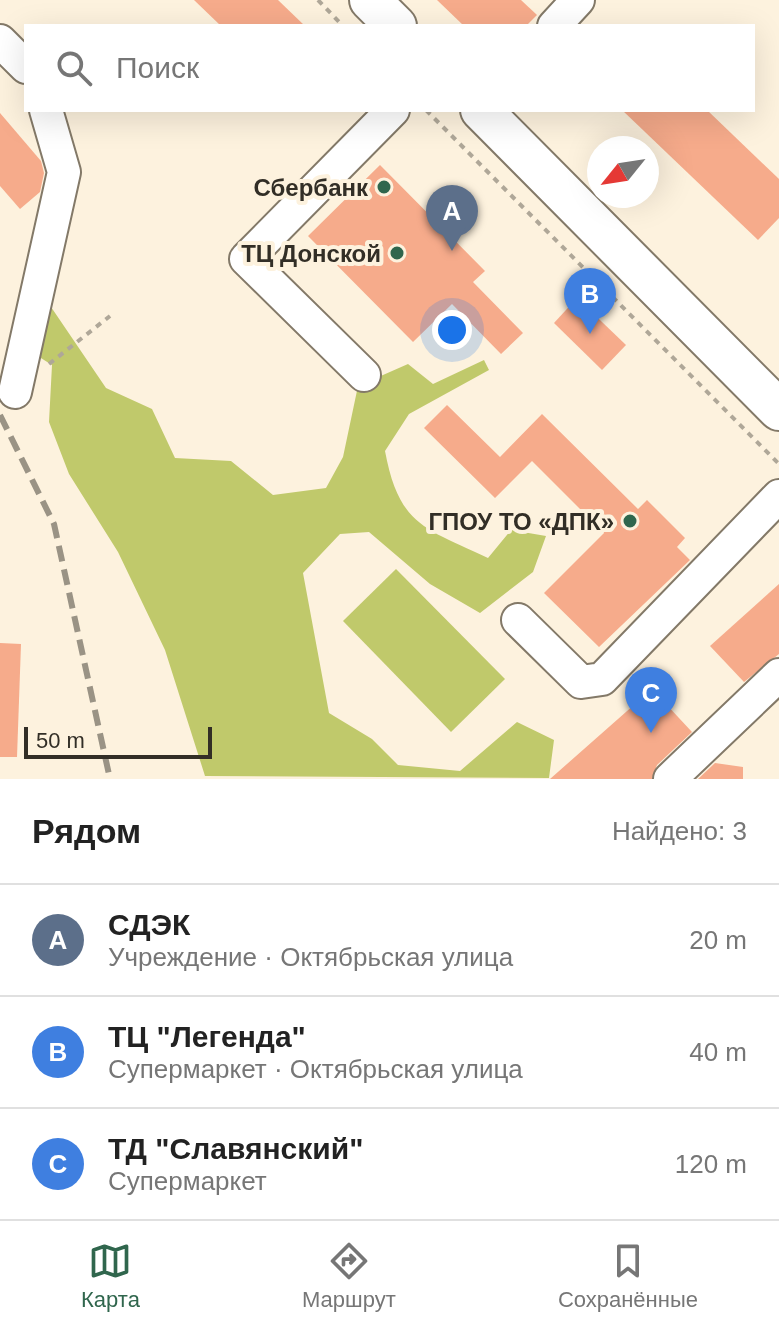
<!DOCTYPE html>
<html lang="ru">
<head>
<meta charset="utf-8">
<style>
	:root { --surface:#fff; --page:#f6f6f6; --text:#222; --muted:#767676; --line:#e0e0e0; --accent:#30664d }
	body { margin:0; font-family:Arial,sans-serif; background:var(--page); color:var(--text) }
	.compass { position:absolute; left:587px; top:136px; width:72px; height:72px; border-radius:50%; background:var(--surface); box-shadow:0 8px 32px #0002; rotate:240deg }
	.scale { position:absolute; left:24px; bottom:20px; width:188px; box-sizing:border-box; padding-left:8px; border:4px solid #322e26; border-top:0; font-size:22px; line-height:28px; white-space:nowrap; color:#322e26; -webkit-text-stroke:6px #fdf2de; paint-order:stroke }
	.you { position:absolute; left:452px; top:330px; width:28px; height:28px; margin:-20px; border:6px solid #fff; border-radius:50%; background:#1a73e8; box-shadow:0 0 0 12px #1a73e833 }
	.badge { display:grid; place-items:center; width:52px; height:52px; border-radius:50%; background:var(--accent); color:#fff; font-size:26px; font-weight:700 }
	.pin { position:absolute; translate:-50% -66px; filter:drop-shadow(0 2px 4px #0008) }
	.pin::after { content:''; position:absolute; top:42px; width:28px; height:24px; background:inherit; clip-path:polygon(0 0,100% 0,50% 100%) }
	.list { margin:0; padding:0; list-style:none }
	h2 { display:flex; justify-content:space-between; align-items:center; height:104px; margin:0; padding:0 32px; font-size:34px }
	h2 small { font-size:26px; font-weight:400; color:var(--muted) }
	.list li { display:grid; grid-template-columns:52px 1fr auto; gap:24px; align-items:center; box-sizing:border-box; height:112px; padding:0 32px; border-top:2px solid var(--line) }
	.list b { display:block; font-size:30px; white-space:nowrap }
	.list p { margin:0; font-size:26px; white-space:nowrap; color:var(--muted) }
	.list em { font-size:26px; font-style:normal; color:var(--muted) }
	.icon { flex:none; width:44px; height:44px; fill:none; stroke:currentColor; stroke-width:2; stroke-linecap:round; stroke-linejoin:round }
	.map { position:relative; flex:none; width:779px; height:779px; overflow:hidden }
	.search { position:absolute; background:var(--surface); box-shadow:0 8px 32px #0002; left:24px; right:24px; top:24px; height:88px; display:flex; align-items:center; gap:20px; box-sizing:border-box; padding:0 28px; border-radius:0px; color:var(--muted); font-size:30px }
	.sheet { height:440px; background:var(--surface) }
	nav { display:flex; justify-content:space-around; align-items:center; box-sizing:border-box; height:112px; border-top:2px solid var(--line); background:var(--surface); font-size:22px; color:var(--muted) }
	nav a { display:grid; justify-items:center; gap:4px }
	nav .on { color:var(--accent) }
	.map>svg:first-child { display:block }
	.green { fill:#c0c96b }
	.building { fill:#f6ab8b }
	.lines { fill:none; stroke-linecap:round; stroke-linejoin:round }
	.minor-casing { stroke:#837968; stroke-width:36 }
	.major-casing { stroke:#837968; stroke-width:44 }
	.path { stroke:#afa798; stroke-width:4; stroke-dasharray:6 6; stroke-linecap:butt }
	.minor { stroke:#fff; stroke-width:32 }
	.major { stroke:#fff; stroke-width:40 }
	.rail { stroke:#9a9385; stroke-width:6; stroke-dasharray:16 8; stroke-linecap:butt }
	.poi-dot { fill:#30664d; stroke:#fdf2de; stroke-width:3 }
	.labels { text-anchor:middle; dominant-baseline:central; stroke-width:8; stroke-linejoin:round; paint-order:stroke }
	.poi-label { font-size:24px; font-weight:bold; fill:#322e26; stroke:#fdf2de; text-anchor:end }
</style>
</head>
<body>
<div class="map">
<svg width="779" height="779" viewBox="0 0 779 779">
	<rect width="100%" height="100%" fill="#fdf2de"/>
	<!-- green -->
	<g class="green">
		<path d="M49,304L106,388L152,409L175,458L231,461L273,495L326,488L343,457L358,386L408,364L433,384L484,360L489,370L409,414L385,451C399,526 425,528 488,558L511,530L546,536L533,572L480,613L430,584L369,532L340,534L303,573L329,713L372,739L398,765L460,771L517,722L554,740L549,778L205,776L165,650L118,552L69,474L49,422L52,365L25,348Z"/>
		<path d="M396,569L505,679L451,732L343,621Z"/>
	</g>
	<!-- building -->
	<g class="building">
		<path d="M194,0H278L305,26H221Z"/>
		<path d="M437,0H521L537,15L526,26H464Z"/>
		<path d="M622,110H707L779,179V218L758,240Z"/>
		<path d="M0,113L41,161L44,173L40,192L20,209L0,186Z"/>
		<path d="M380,165L485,271L473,282L523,333L501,354L452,304L413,342L308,236Z"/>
		<path d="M577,298L626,345L602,370L554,323Z"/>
		<path d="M447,405L500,457L542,414L638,509L647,500L685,538L677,547L690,560L599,647L544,593L604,533L532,461L495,498L424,428Z"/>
		<path d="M779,584V654L744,682L710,646Z"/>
		<path d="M0,643L21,644L17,757H0Z"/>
		<path d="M652,689L692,732L657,765L652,779H550Z"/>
		<path d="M715,763L743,767V779H698Z"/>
	</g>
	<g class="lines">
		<!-- minor casing -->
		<g class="minor-casing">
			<g id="minor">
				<path d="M554,26L578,0"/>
				<path d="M0,41L26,67"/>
				<path d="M364,375L246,259L393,110"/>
				<path d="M15,392L64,172L46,110"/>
				<path d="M518,620L581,682L602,679L779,496"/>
				<path d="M670,779L779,675"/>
			</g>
		</g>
		<!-- major casing -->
		<g class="major-casing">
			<g id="major">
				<path d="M370,0L396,26"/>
				<path d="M481,110L779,410"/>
			</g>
		</g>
		<!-- path -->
		<g class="path">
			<path d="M318,0L343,26"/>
			<path d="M426,110L779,464"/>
			<path d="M49,364L110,316"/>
		</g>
		<!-- minor -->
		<use href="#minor" class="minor"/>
		<!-- major -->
		<use href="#major" class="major"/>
		<!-- rail -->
		<path class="rail" d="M0,415L54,524L110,779"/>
	</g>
	<!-- markers -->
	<g class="poi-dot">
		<circle cx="384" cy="187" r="8"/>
		<circle cx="397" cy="253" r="8"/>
		<circle cx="630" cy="521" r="8"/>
	</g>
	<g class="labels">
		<!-- poi labels -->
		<g class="poi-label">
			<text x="368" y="187">Сбербанк</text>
			<text x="381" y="253">ТЦ Донской</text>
			<text x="614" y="521">ГПОУ ТО «ДПК»</text>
		</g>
	</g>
</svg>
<svg class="compass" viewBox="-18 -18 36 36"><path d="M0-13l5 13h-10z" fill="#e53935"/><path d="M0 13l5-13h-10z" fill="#767676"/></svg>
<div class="scale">50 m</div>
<div class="you"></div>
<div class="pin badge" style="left:452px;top:251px;background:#5c6f8a">A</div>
<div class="pin badge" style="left:590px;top:334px;background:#3f7fe0">B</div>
<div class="pin badge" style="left:651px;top:733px;background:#3f7fe0">C</div>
<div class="search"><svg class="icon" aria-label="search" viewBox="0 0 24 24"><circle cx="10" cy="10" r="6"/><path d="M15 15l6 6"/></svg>Поиск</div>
</div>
<section class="sheet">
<h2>Рядом<small>Найдено: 3</small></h2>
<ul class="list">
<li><span class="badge" style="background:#5c6f8a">A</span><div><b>СДЭК</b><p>Учреждение · Октябрьская улица</p></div><em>20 m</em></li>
<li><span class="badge" style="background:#3f7fe0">B</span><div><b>ТЦ &quot;Легенда&quot;</b><p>Супермаркет · Октябрьская улица</p></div><em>40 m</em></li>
<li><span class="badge" style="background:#3f7fe0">C</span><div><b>ТД &quot;Славянский&quot;</b><p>Супермаркет</p></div><em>120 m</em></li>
</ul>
</section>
<nav>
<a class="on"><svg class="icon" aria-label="map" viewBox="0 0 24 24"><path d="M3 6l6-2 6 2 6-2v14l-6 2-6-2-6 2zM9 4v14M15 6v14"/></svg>Карта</a>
<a><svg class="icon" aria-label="directions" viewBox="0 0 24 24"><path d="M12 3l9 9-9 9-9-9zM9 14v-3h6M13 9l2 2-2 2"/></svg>Маршрут</a>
<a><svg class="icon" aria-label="saved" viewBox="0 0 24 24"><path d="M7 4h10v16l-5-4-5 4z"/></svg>Сохранённые</a>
</nav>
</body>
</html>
